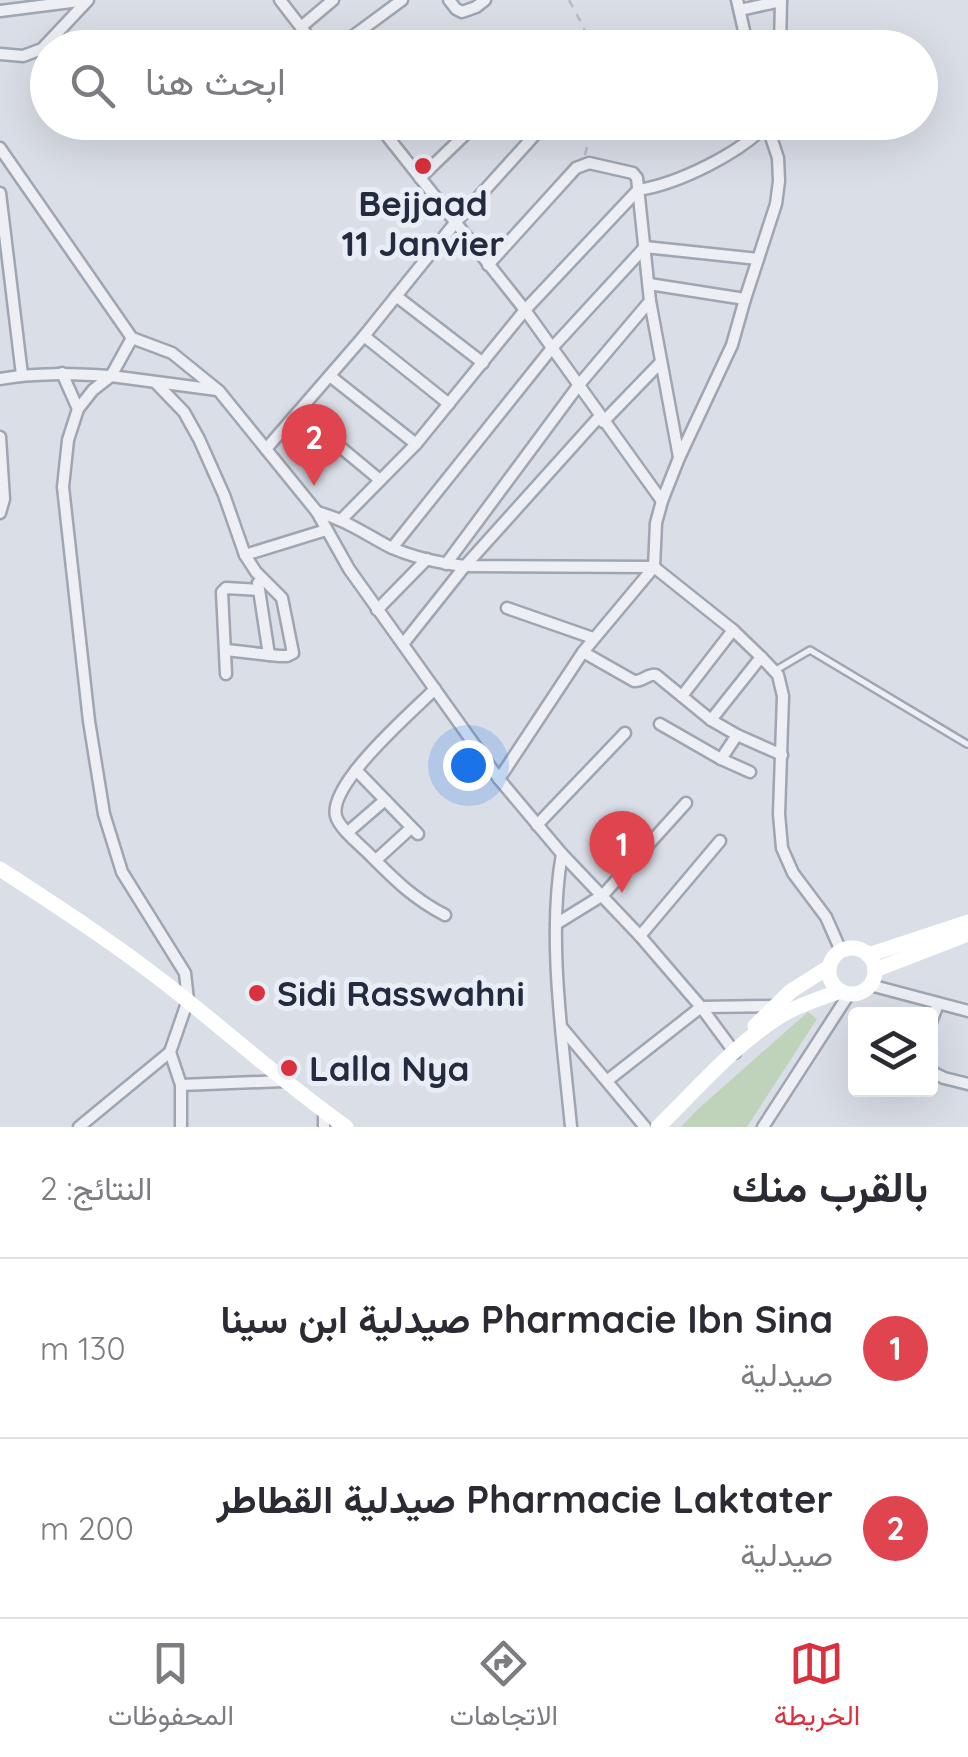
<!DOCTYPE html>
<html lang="ar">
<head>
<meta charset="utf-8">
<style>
	:root { --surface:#fff; --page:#f7f7f7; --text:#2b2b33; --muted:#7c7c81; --line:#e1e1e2; --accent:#db303d }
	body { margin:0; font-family:Quicksand,Vazirmatn,sans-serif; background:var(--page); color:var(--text); direction:rtl }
	.controls { position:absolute; right:30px; bottom:30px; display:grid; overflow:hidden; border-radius:10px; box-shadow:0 10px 40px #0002 }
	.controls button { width:90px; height:90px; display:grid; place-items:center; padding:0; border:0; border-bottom:2px solid var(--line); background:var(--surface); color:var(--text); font:50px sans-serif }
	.you { position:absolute; left:468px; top:765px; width:35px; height:35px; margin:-25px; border:8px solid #fff; border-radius:50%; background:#1a73e8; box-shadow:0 0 0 15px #1a73e833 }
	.badge { display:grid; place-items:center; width:65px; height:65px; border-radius:50%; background:var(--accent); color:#fff; font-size:32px; font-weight:700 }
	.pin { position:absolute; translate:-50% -82px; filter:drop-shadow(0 2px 5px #0008) }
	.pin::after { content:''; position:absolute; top:52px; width:35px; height:30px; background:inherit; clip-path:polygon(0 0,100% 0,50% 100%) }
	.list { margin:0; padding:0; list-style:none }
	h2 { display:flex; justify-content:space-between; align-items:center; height:130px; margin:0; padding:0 40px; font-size:42px }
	h2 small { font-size:32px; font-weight:400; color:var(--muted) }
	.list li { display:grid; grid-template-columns:65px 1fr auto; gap:30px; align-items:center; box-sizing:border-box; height:180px; padding:0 40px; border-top:2px solid var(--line) }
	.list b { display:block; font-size:38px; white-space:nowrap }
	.list p { margin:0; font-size:32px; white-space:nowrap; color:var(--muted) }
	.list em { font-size:32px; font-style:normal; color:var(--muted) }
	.icon { flex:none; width:55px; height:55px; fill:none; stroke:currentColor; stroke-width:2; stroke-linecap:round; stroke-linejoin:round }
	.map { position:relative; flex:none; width:968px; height:1127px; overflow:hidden; direction:ltr }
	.search { position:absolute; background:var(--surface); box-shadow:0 10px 40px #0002; left:30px; right:30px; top:30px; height:110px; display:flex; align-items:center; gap:25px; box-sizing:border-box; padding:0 35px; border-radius:55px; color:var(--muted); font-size:38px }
	.sheet { height:490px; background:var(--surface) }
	nav { display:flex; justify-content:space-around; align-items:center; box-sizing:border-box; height:140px; border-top:2px solid var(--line); background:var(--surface); font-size:28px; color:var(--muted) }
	nav a { display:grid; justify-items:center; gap:5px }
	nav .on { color:var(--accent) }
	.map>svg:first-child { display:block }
	.green { fill:#bfd2ba }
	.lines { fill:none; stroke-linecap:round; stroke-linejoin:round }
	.service-casing { stroke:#9fa5b1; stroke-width:10 }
	.minor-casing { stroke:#9fa5b1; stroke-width:15 }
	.path { stroke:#b8bcc5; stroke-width:2.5; stroke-dasharray:8 8; stroke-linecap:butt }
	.service { stroke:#edeff5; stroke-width:5 }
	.minor { stroke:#edeff5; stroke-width:10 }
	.secondary { stroke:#fff; stroke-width:15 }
	.poi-dot { fill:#db303d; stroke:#e9edf5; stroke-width:4 }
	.labels { text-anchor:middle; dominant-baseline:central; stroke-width:10; stroke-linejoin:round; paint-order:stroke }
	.poi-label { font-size:35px; font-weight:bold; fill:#232b3e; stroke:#e9edf5; text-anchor:start }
</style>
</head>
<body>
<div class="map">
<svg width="968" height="1127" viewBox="0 0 968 1127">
	<rect width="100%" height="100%" fill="#dadee7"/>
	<!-- green -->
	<path class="green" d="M808,1012L817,1019L747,1127H681L697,1110Z"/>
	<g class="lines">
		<!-- service casing -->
		<g class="service-casing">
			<path id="service" d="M776,670L810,650L967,744"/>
		</g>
		<!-- minor casing -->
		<g class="minor-casing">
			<g id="minor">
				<path d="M280,0L317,48"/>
				<path d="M449,0L456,9L462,12L476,7L485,0"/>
				<path d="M737,0L748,48"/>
				<path d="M740,10L781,1"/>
				<path d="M0,11L87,0"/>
				<path d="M301,27L333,0"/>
				<path d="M337,48L402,0"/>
				<path d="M780,48L781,0"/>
				<path d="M0,54L23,56L42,49L88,0"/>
				<path d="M376,122L525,310L662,501"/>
				<path d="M0,148L132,338L172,353L219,391L317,512L349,569L499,779L562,854L640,936L701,1007L735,1053"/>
				<path d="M420,178L478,122"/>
				<path d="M0,193L22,375"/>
				<path d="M488,265L576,168L589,163L633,173L637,178L650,301L679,457"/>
				<path d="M649,284L745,299"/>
				<path d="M396,296L483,363"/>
				<path d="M364,336L449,404"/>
				<path d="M62,373L78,409"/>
				<path d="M330,376L416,444"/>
				<path d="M0,379C37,372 73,374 111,376L132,338"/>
				<path d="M156,383L184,412L199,439L224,495L245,555L256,572L282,598L293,653L287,656H279L226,650"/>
				<path d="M298,412L380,480"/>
				<path d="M603,422L661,362"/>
				<path d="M0,437L4,499L0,513"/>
				<path d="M266,449L364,336L455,223L541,128"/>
				<path d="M317,512C346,520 362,532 388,546C411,557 439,563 465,566L654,567L733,630L761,657L778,675L783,696L779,814L782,848L793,873L826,917L841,951"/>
				<path d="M342,519L416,444L525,310L638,190C678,184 741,153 768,123"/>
				<path d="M392,548L552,348L645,247L758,259"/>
				<path d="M245,555L326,530"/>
				<path d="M446,564L578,386L650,301"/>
				<path d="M258,583L269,655"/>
				<path d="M507,608L593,638"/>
				<path d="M377,610L427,559"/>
				<path d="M403,644L465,566L599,417"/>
				<path d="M583,652L634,681C643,682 648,673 656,675L711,720L737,735L782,755"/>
				<path d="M226,674L222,592L226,588L259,590"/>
				<path d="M435,689C412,712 328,784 336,816C339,829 363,847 372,857C396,881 414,899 445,915"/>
				<path d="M682,696L733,630"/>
				<path d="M711,720L761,657"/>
				<path d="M660,724L721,759L750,772"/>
				<path d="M721,759L737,735"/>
				<path d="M356,770L418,834"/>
				<path d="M499,779L583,652L654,567L656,523L662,501L679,458L732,345L745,299L776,204L779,181L778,158L766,122"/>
				<path d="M537,825L625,733"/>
				<path d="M348,832L385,800"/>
				<path d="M562,854C547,937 563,1042 571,1127"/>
				<path d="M376,860L411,828"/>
				<path d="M556,924L603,895L686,803"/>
				<path d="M640,936L720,841"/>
				<path d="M870,985L968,1011"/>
				<path d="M930,1025L938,1004"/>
				<path d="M563,1029L645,1127"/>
				<path d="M170,1052L181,1085V1127"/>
				<path d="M930,1071L944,1078L968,1084"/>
				<path d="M608,1080L701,1007L773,1006"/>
				<path d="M181,1085L284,1081"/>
				<path d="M79,1127L170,1052L188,1000L185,973L122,872L104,814L89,721L63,487L68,440L78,409L93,390L111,376L217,390"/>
				<path d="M324,1127V1112"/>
				<path d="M763,1127L849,994"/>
			</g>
		</g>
		<!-- path -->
		<g class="path">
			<path d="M569,0L584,28L589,48"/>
			<path d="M507,122L531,127"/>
			<path d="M553,131L590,137"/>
			<path d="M585,155L593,122"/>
		</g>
		<!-- service -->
		<use href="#service" class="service"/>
		<!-- minor -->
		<use href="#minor" class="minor"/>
		<!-- secondary -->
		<g class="secondary">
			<path d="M0,869C65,911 129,953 189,1002C241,1044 291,1088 346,1127"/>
			<circle cx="852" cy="971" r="23"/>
			<path d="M868,955L968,922"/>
			<path d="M875,970L968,934"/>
			<path d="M755,1026L791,991L829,967"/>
			<path d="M658,1127C696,1090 736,1043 782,1015C801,1004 821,998 841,991"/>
		</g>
	</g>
	<!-- markers -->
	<g class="poi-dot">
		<circle cx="423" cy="166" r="10"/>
		<circle cx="257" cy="993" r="10"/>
		<circle cx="289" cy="1068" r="10"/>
	</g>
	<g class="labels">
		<!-- poi labels -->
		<g class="poi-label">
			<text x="423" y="203" text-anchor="middle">Bejjaad<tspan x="423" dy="40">11 Janvier</tspan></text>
			<text x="277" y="993">Sidi Rasswahni</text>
			<text x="309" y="1068">Lalla Nya</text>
		</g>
	</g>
</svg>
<div class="controls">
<button><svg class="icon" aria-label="layers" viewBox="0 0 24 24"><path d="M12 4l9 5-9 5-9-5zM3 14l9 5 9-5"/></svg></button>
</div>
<div class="you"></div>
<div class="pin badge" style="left:622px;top:893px;background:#e0444e">1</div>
<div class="pin badge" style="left:314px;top:486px;background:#e0444e">2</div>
<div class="search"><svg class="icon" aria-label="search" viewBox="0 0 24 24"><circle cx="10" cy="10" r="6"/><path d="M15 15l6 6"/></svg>ابحث هنا</div>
</div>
<section class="sheet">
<h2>بالقرب منك<small>النتائج: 2</small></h2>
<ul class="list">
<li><span class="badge" style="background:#e0444e">1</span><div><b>Pharmacie Ibn Sina صيدلية ابن سينا</b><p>صيدلية</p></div><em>130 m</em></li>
<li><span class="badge" style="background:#e0444e">2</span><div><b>Pharmacie Laktater صيدلية القطاطر</b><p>صيدلية</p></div><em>200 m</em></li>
</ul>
</section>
<nav>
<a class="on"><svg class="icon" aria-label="map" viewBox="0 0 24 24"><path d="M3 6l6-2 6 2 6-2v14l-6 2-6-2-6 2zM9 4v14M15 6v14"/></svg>الخريطة</a>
<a><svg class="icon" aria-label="directions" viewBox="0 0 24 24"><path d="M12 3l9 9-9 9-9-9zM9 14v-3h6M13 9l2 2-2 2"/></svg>الاتجاهات</a>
<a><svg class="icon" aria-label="saved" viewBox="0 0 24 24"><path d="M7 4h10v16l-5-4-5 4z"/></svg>المحفوظات</a>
</nav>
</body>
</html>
